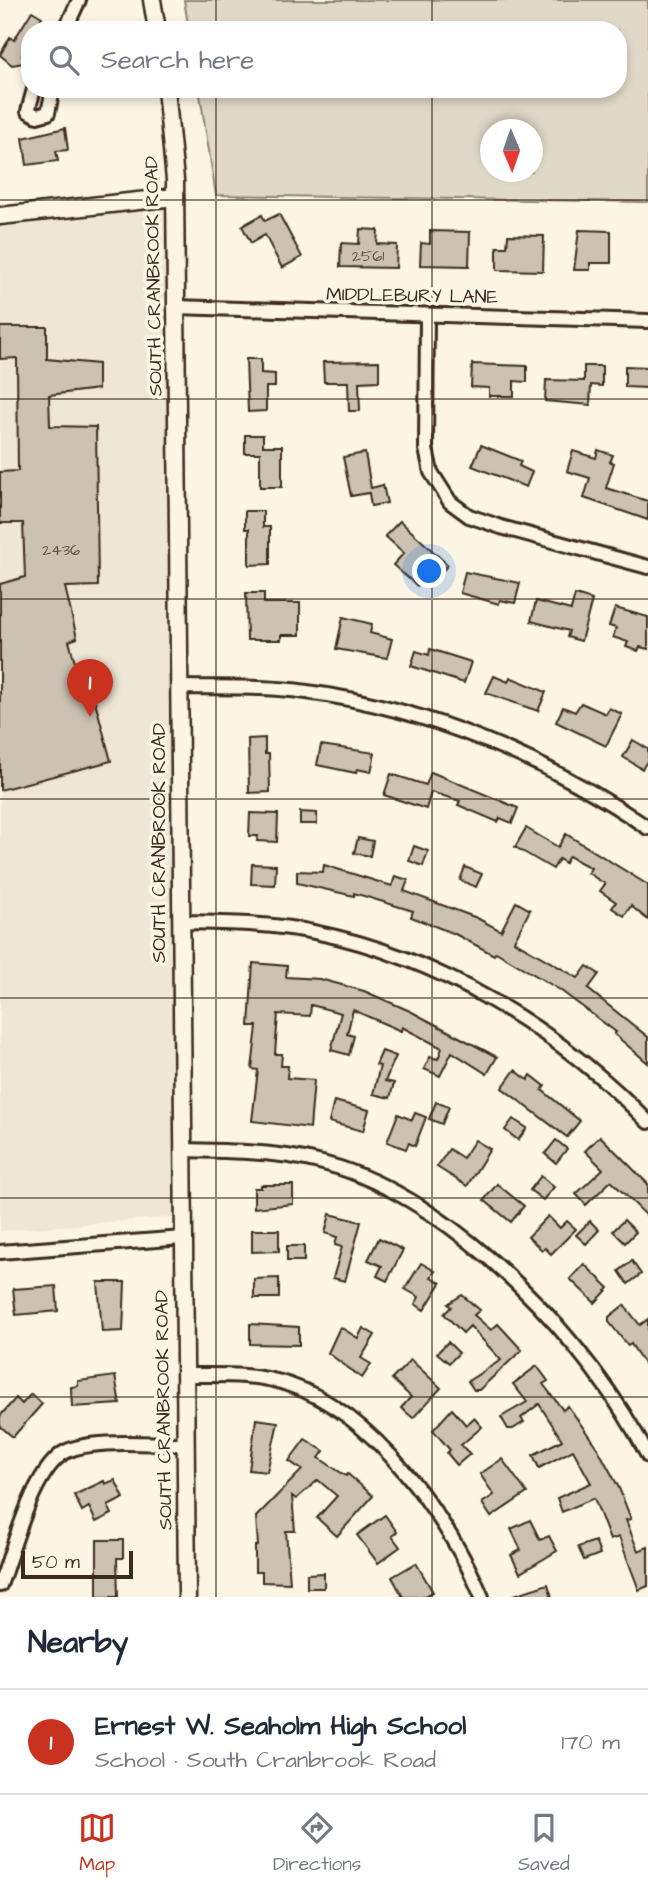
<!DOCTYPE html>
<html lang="en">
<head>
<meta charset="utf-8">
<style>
	:root { --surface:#fff; --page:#f6f6f7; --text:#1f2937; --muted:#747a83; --line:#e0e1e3; --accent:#c8321e }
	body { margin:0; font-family:"Architects Daughter",sans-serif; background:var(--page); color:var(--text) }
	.compass { position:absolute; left:480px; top:119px; width:63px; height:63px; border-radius:50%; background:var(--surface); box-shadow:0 4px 10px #0003; rotate:178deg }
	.scale { position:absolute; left:21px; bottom:18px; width:112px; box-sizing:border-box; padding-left:7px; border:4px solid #3b2a1e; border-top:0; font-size:19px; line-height:24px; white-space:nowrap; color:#3b2a1e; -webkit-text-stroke:5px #fcf5e5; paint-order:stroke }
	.you { position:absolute; left:430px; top:572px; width:24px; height:24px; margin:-18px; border:5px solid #fff; border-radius:50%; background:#1a73e8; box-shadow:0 0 0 10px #1a73e833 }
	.badge { display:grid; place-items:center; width:46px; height:46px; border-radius:50%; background:var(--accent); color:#fff; font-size:23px; font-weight:700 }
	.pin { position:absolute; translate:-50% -58px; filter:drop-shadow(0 2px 4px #0008) }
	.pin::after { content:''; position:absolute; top:37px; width:24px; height:21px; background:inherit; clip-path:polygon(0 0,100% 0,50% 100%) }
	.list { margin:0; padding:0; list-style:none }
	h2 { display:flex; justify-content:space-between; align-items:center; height:91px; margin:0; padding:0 28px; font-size:30px }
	h2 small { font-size:23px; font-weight:400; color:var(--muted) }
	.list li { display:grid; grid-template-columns:46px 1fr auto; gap:21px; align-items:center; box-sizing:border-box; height:105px; padding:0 28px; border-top:2px solid var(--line) }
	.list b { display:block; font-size:26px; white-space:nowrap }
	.list p { margin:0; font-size:23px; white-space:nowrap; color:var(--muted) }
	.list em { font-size:23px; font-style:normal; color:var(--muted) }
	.icon { flex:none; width:38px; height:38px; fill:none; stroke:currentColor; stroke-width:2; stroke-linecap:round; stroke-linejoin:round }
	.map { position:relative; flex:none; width:648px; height:1597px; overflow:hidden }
	.search { position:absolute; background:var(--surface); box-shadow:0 4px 10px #0003; left:21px; right:21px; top:21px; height:77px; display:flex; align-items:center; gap:18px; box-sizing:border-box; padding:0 24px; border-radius:28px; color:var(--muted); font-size:26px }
	.sheet { height:196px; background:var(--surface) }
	nav { display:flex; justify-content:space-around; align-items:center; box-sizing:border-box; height:98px; border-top:2px solid var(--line); background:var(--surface); font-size:19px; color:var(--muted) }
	nav a { display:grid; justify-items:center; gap:4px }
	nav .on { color:var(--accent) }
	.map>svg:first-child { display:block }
	.built { fill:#eee6d6 }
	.green { fill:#e0d8c8; stroke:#8e8173; stroke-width:2; fill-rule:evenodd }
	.building { fill:#ccc2b3; stroke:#3b2a1e; stroke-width:2 }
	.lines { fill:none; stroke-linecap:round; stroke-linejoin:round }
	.minor-casing { stroke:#3b2a1e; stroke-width:18 }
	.tertiary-casing { stroke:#3b2a1e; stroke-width:21 }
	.minor { stroke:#fcf5e5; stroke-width:12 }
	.tertiary { stroke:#fcf5e5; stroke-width:16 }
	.grid { fill:none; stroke:#3b2a1e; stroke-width:2; stroke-opacity:0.55 }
	.labels { text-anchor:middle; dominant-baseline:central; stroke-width:7; stroke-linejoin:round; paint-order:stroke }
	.number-label { font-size:16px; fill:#5f5043 }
	.street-label { font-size:19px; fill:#3b2a1e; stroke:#fcf5e5 }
</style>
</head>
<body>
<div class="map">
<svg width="648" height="1597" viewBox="0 0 648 1597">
	<rect width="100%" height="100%" fill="#fcf5e5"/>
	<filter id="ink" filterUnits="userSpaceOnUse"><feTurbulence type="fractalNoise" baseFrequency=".0143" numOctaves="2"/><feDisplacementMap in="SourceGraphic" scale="14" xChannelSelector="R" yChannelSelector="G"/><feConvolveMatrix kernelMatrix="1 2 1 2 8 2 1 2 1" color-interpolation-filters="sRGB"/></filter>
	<g filter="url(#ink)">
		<!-- built -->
		<path class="built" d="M175,197L184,1216L0,1231V218Z"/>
		<!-- green -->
		<path class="green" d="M184,0H648V202L216,195L199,89H618V30H189ZM490,130H532V172H490Z"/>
		<!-- building -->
		<g class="building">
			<path d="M32,11L42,17L34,30H30L24,45L27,47L22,55L24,63L12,65L0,55L10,37L14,40Z"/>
			<path d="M65,128L68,150L56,151L58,161L27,165L23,138Z"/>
			<path d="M279,214L302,257L282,268L265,235L251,243L242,226L262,215L265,221Z"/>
			<path d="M360,229L378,230L377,244L397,245L396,268L340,267L341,243L359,244Z"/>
			<path d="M579,230L611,231V263H590V270H574Z"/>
			<path d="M430,231L470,232L469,266L420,265L421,243L430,244Z"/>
			<path d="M508,235L544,236L543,271L497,270V247H507Z"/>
			<path d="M0,327H47V359L98,364V389L49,395L50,426L96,427L98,586L65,587L77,638L69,641L83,692L92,690L111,761L0,790V584L25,577L23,523H0V472L18,471L17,358L0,359Z"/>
			<path d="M246,359H261V373L275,374V387H266V411L248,412Z"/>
			<path d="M379,361V381L359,382L360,411H349L348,382H324L323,362Z"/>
			<path d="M472,364L527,366V382L514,381V396H489V388L471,387Z"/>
			<path d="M584,366H602V386L591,385L590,405L545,401L546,380L584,381Z"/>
			<path d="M625,366L648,367V388L625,387Z"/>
			<path d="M245,435H263V446H282V487H260V453H245Z"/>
			<path d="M481,445L521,461L519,466L532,472L526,487L472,466Z"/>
			<path d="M598,450L613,455L610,462L614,463L606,488L648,501V520L584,498L590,478L567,471L573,451L596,458Z"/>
			<path d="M365,453L371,488L383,485L387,503L371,506L369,493L351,496L343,457Z"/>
			<path d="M245,511H263V527H270V564L249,565V529H245Z"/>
			<path d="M400,521L448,565L434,580L428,575L417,586L393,565L404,553L385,536Z"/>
			<path d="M465,572L520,583L515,603L500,600L499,604L460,593Z"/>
			<path d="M246,593H264V603H300V635H281V640H247Z"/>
			<path d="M575,595L592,600L581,641L567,637L569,631L531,621L536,601L571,610Z"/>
			<path d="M615,608L648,617V649L640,647L638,651L626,647L628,642L613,637L616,628L609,626Z"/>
			<path d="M343,617L372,624L370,633L392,639L387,658L336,649Z"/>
			<path d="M430,649L471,662L464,683L411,666L416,651L429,655Z"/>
			<path d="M494,676L508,682L510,677L546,692L538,711L486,693Z"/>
			<path d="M581,703L606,714L609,708L622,714L606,746L556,722L563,707L575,712Z"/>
			<path d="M265,738V754H269L270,792L249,793L248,739Z"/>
			<path d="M633,740L648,749V760L642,769L623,757Z"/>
			<path d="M321,745L375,753L371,772L357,769L356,773L317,765Z"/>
			<path d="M431,772L518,808L512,823L500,818L498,822L458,805L460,801L431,792L426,809L384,795L391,774L426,785Z"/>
			<path d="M300,812L317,813V824H300Z"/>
			<path d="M250,813L278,814L277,842L257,841L258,836H249Z"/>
			<path d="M526,828L558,847L566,834L648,885V920L631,906L624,916L612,908L616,902L600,891L605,884L588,873L591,868L569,856L565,863L559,859L553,869L515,847Z"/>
			<path d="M358,838L373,841L370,856L354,853Z"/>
			<path d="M414,846L428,851L423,866L409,861Z"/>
			<path d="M252,864L276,865L275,885L251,884Z"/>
			<path d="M324,865L392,886L395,876L408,880L404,891L477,918L501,931L516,902L530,910L514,941L578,978L587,966L599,974L588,989L648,1037V1063L614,1034L616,1032L560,990L496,952L494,955L455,934L411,917L413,911L354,893V896L297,883V871L323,872Z"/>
			<path d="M465,867L482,874L476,887L460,880Z"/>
			<path d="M253,963L287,966L286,977L320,979L364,991L410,1011L497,1057L487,1074L452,1052L440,1076L424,1069L430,1057L438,1059L442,1048L402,1027L401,1031L353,1010L347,1034L354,1036L349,1055L331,1050L341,1013L311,1005L310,1016L278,1014L275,1054H282L281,1066H288L287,1078L314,1080L310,1128L252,1121L258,1070L252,1069L257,1026H249Z"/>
			<path d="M382,1051L396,1056L385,1081L394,1083L390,1098L373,1094L380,1066L376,1065Z"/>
			<path d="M515,1070L528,1080L531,1075L545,1086L542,1090L580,1121L567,1137L502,1088Z"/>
			<path d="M334,1101L369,1110L363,1131L329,1122Z"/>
			<path d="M436,1102L449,1107L442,1124L429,1119Z"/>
			<path d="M415,1113L426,1117L415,1146L409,1143L406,1149L387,1142L398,1114L412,1120Z"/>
			<path d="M513,1119L527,1128L518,1140L505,1130Z"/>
			<path d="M600,1136L648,1184V1217L611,1181L586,1205L576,1194L603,1169L585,1151Z"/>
			<path d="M475,1140L490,1149L467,1186L437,1167L449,1149L463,1158Z"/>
			<path d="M556,1140L567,1149L556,1163L545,1154Z"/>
			<path d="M541,1176L554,1187L543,1200L530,1190Z"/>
			<path d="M497,1184L524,1206L511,1222L484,1200Z"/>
			<path d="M261,1185H293V1204L254,1208V1188H261Z"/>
			<path d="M330,1214L361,1222L345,1281L333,1278L342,1247L335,1245L337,1237L325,1233Z"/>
			<path d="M548,1216L560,1228L567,1221L576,1229L551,1254L545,1248L542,1250L528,1237Z"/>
			<path d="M624,1220L636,1232L625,1243L613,1231Z"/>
			<path d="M590,1221L599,1230L586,1244L576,1235Z"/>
			<path d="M252,1230H279V1251L252,1252Z"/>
			<path d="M379,1238L403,1250L387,1281L377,1276L382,1266L368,1260Z"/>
			<rect x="287" y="1246" width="17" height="15"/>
			<path d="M632,1261L641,1274L628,1284L619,1271Z"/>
			<path d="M421,1263L435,1271L431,1277L441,1283L424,1310L415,1304L419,1297L405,1289Z"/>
			<path d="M584,1264L609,1288L595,1303L570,1279Z"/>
			<path d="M279,1278V1298H254V1279Z"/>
			<path d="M98,1282H125L123,1331L102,1332Z"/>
			<path d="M56,1286L58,1311L16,1315L13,1289Z"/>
			<path d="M462,1295L480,1310L474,1315L491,1330L498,1324L522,1350L479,1390H474L468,1381L501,1360L470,1326L463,1333L444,1314L451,1307L448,1304Z"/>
			<path d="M624,1305L640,1325L648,1319V1370L631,1344L628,1346L609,1322V1317Z"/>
			<path d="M250,1324L299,1327V1345L250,1344Z"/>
			<path d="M340,1327L358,1338L363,1328L375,1335L361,1358L371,1364L362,1378L328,1353Z"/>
			<path d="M448,1342L459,1353L449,1363L437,1353Z"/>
			<path d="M411,1360L441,1388L413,1418L401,1408L411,1397L392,1379Z"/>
			<path d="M537,1366L548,1381L543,1384L563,1410L568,1406L598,1449L619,1488L631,1519L626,1520L638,1551L648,1547V1586L639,1590L619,1537L610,1540L594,1498L562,1512L557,1498L591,1483L573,1450L539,1468L533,1455L562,1440L539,1404L521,1418L524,1422L513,1429H508L501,1417L527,1402L513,1384Z"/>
			<path d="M115,1376L120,1404L72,1407L71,1387L78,1386V1381Z"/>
			<path d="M31,1394L42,1404L13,1437L0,1426V1416L16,1398L22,1404Z"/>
			<path d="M452,1409L466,1425L474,1418L482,1427L461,1445L470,1454L457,1465L447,1453L450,1450L433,1430Z"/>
			<path d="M256,1419L278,1422L267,1472L249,1470Z"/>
			<path d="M305,1439L324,1451L319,1458L346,1476L348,1474L373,1496L337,1536L317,1518L337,1496L318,1480L296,1499L292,1496L295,1531H286L290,1583L262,1582V1572H255V1546H258L256,1517L302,1470L289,1461Z"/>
			<path d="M502,1459L527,1493L491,1517L482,1503L494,1495L480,1474Z"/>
			<path d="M115,1480L124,1498L108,1506L112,1514L96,1522L89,1507L82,1511L74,1495L104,1481L105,1484Z"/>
			<path d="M385,1515L397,1532L392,1536L400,1547L378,1563L357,1535Z"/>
			<path d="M530,1520L540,1540L549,1536L557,1551L520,1573L511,1555L521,1550L511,1529Z"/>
			<path d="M97,1540H123V1558H117L118,1597H97Z"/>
			<path d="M595,1541L600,1554L584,1560L578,1547Z"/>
			<path d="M416,1563L433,1592L423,1597H403L392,1577Z"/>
			<path d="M324,1573V1588H307V1574Z"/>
			<path d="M548,1584L552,1597H515L514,1595Z"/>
		</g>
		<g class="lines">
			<!-- minor casing -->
			<g class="minor-casing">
				<g id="minor">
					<path d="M65,30L79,0"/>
					<path d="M34,89L28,111L37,116L48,113L53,89"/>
					<path d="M175,307L648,321"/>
					<path d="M427,316L426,449L431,472L450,502L469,516L501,527L648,567"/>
					<path d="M179,687C222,688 264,686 307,692C427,708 548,759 648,828"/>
					<path d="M181,922C226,923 271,923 314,932C440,957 560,1031 648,1122"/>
					<path d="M183,1150C237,1151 288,1151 340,1168C462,1208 591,1344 648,1456"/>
					<path d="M0,1252L183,1238"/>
					<path d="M185,1375C220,1375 257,1373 290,1385C374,1413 449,1519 482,1597"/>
					<path d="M0,1585C13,1551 33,1467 67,1451C95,1438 154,1445 186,1444"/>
				</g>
			</g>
			<!-- tertiary casing -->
			<g class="tertiary-casing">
				<g id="tertiary">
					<path d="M152,0L157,30"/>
					<path d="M166,89L175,180L187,1597"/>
					<path d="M0,216L175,197"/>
				</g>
			</g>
			<!-- minor -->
			<use href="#minor" class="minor"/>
			<!-- tertiary -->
			<use href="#tertiary" class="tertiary"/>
		</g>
	</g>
	<!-- grid -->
	<path class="grid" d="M216,0V30M432,0V30M216,89V1597M432,89V1597M0,200H648M0,399H648M0,599H648M0,799H648M0,998H648M0,1198H648M0,1397H648"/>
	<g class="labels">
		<!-- number labels -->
		<g class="number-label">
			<text x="368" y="256">2561</text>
			<text x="61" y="550">2436</text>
		</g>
		<!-- street labels -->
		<g class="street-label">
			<text transform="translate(154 276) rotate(-91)">SOUTH CRANBROOK ROAD</text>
			<text transform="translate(412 296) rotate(1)">MIDDLEBURY LANE</text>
			<text transform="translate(159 843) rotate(-90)">SOUTH CRANBROOK ROAD</text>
			<text transform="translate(164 1410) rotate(-91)">SOUTH CRANBROOK ROAD</text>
		</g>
	</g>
</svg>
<svg class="compass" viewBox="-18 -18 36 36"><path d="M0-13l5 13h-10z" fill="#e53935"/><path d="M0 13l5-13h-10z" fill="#747a83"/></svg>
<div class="scale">50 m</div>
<div class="you"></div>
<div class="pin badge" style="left:90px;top:717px">1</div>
<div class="search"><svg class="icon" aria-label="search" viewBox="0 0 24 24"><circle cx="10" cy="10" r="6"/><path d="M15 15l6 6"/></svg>Search here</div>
</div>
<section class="sheet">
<h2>Nearby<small></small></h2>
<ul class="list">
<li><span class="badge">1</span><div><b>Ernest W. Seaholm High School</b><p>School · South Cranbrook Road</p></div><em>170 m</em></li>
</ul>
</section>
<nav>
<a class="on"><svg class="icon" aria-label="map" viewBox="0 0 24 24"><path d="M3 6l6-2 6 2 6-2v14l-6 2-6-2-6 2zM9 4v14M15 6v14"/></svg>Map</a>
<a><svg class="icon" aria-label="directions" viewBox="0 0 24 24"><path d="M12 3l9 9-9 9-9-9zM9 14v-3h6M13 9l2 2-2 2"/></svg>Directions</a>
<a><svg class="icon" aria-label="saved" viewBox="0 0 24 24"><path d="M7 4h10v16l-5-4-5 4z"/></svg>Saved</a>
</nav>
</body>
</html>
